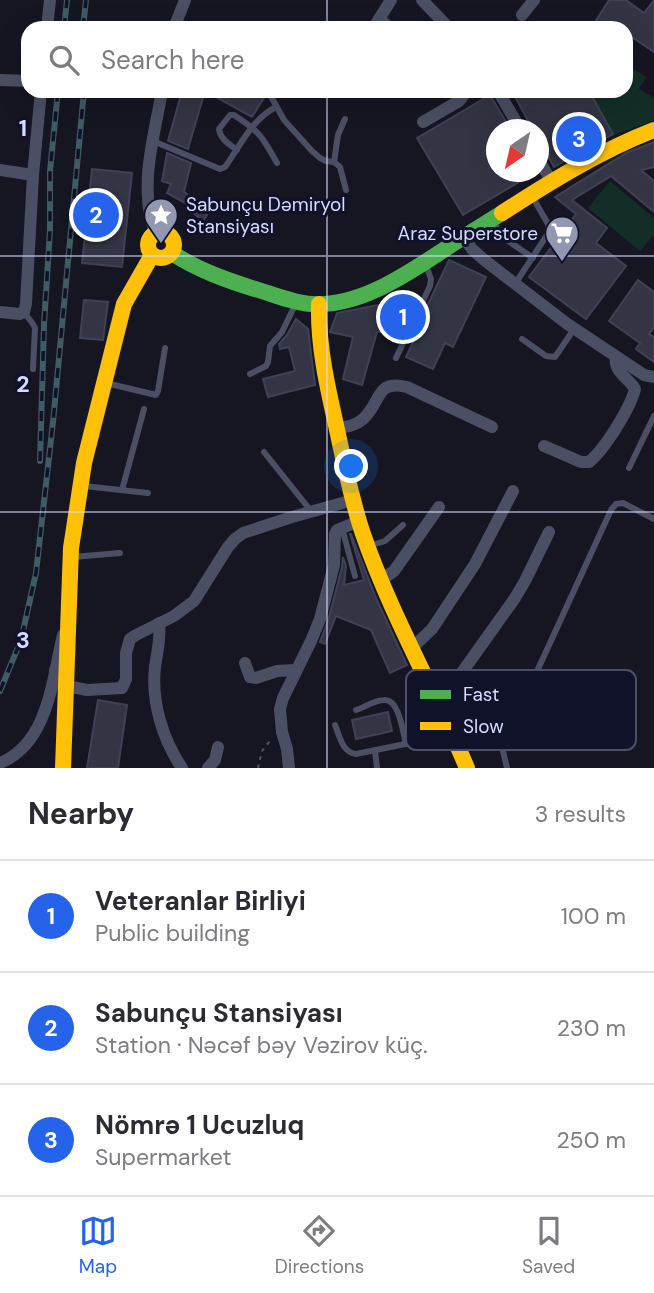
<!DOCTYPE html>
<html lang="en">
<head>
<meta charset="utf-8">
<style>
	:root { --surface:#fff; --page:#f2f2f3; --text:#2b2b33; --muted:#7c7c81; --line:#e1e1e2; --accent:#2563eb }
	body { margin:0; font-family:"DM Sans",sans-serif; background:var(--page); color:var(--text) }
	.compass { position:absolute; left:486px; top:119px; width:63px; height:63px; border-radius:50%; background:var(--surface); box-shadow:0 7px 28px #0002; rotate:214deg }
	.you { position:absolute; left:352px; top:467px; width:24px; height:24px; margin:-18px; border:5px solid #fff; border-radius:50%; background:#1a73e8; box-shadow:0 0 0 10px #1a73e833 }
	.badge { display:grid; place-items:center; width:46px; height:46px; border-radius:50%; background:var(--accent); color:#fff; font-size:23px; font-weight:700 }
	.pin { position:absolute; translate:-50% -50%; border:4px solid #fff; box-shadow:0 2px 7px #0006 }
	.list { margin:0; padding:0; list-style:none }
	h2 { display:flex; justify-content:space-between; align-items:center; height:91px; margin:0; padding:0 28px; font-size:30px }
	h2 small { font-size:23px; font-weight:400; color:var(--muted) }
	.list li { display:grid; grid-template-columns:46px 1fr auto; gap:21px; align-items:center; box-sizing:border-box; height:112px; padding:0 28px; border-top:2px solid var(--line) }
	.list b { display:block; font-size:26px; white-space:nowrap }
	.list p { margin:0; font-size:23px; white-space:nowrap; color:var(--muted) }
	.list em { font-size:23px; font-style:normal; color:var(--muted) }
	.icon { flex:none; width:38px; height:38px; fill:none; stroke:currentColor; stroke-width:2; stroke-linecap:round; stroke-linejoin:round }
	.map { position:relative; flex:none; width:654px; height:768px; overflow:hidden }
	.search { position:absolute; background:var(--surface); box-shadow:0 7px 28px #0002; left:21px; right:21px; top:21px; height:77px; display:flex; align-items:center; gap:18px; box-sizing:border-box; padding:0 24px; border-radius:21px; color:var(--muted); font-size:26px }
	.sheet { height:427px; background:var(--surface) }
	nav { display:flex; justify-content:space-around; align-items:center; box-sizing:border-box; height:98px; border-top:2px solid var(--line); background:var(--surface); font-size:19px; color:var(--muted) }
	nav a { display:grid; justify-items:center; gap:4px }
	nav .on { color:var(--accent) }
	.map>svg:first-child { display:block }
	.green { fill:#122e27 }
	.building { fill:#333544; stroke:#404156; stroke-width:2 }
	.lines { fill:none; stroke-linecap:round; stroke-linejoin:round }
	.path { stroke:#485c63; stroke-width:2; stroke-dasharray:3.5 5; stroke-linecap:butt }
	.lane { stroke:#4a4f63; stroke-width:6 }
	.street { stroke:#4a4f63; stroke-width:12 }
	.fast { stroke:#4caf50; stroke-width:16 }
	.slow { stroke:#ffc107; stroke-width:16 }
	.rail-casing { stroke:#3f5b63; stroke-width:6 }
	.rail { stroke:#0f1228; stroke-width:3.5; stroke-dasharray:10; stroke-linecap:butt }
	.grid { fill:none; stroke:#d6dcff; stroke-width:2; stroke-opacity:0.55 }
	.labels { text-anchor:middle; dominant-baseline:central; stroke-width:6; stroke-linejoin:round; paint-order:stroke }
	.poi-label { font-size:19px; fill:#d6dcff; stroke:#0f1228; text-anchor:start }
	.key { fill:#0f1228; stroke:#4b4f68; stroke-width:2 }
	.key-label { font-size:19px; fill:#d6dcff }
	.grid-label { font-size:23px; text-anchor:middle; font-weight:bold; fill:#d6dcff; stroke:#0f1228; stroke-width:6; stroke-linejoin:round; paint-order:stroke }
</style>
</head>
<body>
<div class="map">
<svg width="654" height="768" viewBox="0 0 654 768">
	<rect width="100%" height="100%" fill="#151622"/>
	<!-- green -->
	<g class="green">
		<path d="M626,64L646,77L639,89L654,98V121L613,135L589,91H626Z"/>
		<path d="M610,181L654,218V235L640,251L588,208Z"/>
	</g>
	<!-- building -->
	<g class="building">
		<path d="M609,0H626L644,13L654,0V52L626,33V28H619L611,23L607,28H604L595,22Z"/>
		<path d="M182,91H249L264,98L252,117L205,91L188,149L168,141Z"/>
		<path d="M512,91H589L613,134L554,167L538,139V130H533Z"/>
		<path d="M490,95L511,130H496V172H536L463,215L417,138Z"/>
		<path d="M654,142V167L641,170L654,181V212L611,176L572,200L607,228L596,243L626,266L586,319L529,277L576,214L555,197L626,153Z"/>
		<path d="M167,153L191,163L184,192L210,210L203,221L186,207L187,204L167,193L171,184L162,181Z"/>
		<path d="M92,169L132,173L122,267L82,263Z"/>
		<path d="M449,260L486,277L453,347L445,343L433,369L406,357L418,331L416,329Z"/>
		<path d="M638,280L654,292V327L649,334L654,337V362L636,349L640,343L609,321Z"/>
		<path d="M84,300L108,302L103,340L80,338Z"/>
		<path d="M394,302L396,316L410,315L406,324L398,325L397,330L377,332L362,385L343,379L353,337L330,332L337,313Z"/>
		<path d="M296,319L308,329L315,385L268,397L263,379L295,371L289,347L280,349L279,344L287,335Z"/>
		<path d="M350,534H351L376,598L407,665L390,673L371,630L336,616L325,644L320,642L328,621L342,567L343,557L346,566L344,585L364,580Z"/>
		<path d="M98,700L127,705L118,768H87Z"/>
		<path d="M388,712L392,731L356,739L352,720Z"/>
	</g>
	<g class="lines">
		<!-- path -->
		<path class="path" d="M258,768L262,751L270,741L271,738"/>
		<!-- lane -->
		<g class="lane">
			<path d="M268,91L284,120L312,151L320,158L326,161L334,162L340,167L346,190"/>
			<path d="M153,141L220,169L225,167C240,146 252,119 276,107"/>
			<path d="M237,150C229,144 220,139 219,129L230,115H234C260,132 262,136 277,163"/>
			<path d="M334,162L338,135L345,119"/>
			<path d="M493,222L504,238L533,258"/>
			<path d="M515,284L549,232L548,224L532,196"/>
			<path d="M24,312L33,324L35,328L33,369"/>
			<path d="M522,339L546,356L555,357L574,329"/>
			<path d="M396,358L430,286L431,279L425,263"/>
			<path d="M250,374L266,366L268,362L270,346L282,332L296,303"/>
			<path d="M106,383L156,395L158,391L165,348"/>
			<path d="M264,452L311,511"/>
			<path d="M629,468L654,416"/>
			<path d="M84,486L148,493"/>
			<path d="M122,490L144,409"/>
			<path d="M342,528L355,576"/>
			<path d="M369,546L385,541L403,525"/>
			<path d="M73,557L120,553"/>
			<path d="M356,710C365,707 375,700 384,700C399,698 403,733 406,744"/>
			<path d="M335,725C340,737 342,752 356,754L450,735"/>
			<path d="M375,751L377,768"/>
			<path d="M507,768L503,751L505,741L611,510L616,504L623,503L654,519"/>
		</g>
		<!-- street -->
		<g class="street">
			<path d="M422,0L449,28"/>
			<path d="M522,15L534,0"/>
			<path d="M379,19L391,0"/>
			<path d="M47,28L50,0"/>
			<path d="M174,28L185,0"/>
			<path d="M374,28L379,19L390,28"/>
			<path d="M1,80L28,81"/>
			<path d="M498,91L521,130"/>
			<path d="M423,122L459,101L467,91"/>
			<path d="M538,159L552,182"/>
			<path d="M0,170L33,175"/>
			<path d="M155,233C138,187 154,138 162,91"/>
			<path d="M463,237L472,249L483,259L566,323L644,375L654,377"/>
			<path d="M0,312L20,314L24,312L26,304L33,175L41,91"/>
			<path d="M337,428C346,427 355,426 363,419C382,402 375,379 407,387L492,427"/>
			<path d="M544,446L581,462H589C604,450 630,409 635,389C629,378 613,372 616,357"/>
			<path d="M381,580L394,571L439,507"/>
			<path d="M159,623C161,639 157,652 155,667C151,702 163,740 182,768"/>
			<path d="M412,648L432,629L475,564L513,491"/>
			<path d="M245,663L250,677L256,678L277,671L295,670"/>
			<path d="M55,670L62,674L67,686L87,690L122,688L126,679V653L130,639L136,635L174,616L194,601L228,547L235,539L243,533L292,517L353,500"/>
			<path d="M436,700L446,692L453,685L515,598L525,581L549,532"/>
			<path d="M0,763C49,743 52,679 63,635"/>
			<path d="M208,768L215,760L218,747"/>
			<path d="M289,768L287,749L282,732L280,709L283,698L311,641L320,619L334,565L335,534L337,530L359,521"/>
		</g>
		<!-- fast -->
		<path class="fast" d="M172,253C198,270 226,280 255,289C273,294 293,303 312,304C358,307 402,277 439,253C460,239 481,226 502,213"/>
		<!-- slow -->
		<g class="slow">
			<path d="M502,213C550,182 600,151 654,130"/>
			<circle cx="161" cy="245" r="13"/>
			<path d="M319,304C318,346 327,385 336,425C344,462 351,499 363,534C391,615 434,689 467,768"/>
			<path d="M63,768L71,548L84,463L124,304L152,255"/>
		</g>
		<!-- rail casing -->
		<g class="rail-casing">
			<g id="rail">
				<path d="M64,28L67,0"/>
				<path d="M83,28L86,0"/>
				<path d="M40,461L44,325L50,230V171L58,91"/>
				<path d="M0,691L21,640L36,573L53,422L84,91"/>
			</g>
		</g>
		<!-- rail -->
		<use href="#rail" class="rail"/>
	</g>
	<!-- grid -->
	<path class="grid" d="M327,0V28M327,91V768M0,256H654M0,512H654"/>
	<!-- icons -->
	<defs>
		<g id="sight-pin" transform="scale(1.75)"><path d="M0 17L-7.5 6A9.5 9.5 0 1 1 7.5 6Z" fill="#9297b2" stroke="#0f1228"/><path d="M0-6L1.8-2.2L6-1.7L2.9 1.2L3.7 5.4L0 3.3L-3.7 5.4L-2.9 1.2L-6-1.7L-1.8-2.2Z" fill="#fff"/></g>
		<g id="supermarket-pin" transform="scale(1.75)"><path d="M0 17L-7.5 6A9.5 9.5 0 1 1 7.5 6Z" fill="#9297b2" stroke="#0f1228"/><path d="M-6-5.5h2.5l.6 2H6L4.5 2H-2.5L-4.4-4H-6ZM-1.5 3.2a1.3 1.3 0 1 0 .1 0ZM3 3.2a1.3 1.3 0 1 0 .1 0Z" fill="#fff"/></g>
	</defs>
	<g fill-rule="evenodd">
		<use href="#sight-pin" x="161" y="215"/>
		<use href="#supermarket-pin" x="562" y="233"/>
	</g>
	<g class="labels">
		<!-- poi labels -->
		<g class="poi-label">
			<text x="186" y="204">Sabunçu Dəmiryol<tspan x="186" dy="22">Stansiyası</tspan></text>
			<text x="538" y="233" text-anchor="end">Araz Superstore</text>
		</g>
	</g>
	<!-- legend -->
	<rect x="406" y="670" width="230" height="80" rx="10" class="key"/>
	<rect x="420" y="690" width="31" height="9" fill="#4caf50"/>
	<rect x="420" y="722" width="31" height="8" fill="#ffc107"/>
	<g class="key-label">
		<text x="463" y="701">Fast</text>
		<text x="463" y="733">Slow</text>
	</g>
	<g class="grid-label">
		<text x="23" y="136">1</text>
		<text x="23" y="392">2</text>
		<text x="23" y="648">3</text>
	</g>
</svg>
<svg class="compass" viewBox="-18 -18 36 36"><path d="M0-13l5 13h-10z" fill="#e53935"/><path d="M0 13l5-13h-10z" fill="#7c7c81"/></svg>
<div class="you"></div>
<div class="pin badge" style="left:403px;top:317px">1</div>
<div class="pin badge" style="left:96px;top:215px">2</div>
<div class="pin badge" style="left:579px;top:139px">3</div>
<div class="search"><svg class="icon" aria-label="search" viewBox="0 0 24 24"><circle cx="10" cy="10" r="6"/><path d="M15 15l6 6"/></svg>Search here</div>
</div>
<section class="sheet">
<h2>Nearby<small>3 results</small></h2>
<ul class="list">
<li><span class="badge">1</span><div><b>Veteranlar Birliyi</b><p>Public building</p></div><em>100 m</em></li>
<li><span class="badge">2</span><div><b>Sabunçu Stansiyası</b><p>Station · Nəcəf bəy Vəzirov küç.</p></div><em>230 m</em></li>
<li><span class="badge">3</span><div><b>Nömrə 1 Ucuzluq</b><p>Supermarket</p></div><em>250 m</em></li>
</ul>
</section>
<nav>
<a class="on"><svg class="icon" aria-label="map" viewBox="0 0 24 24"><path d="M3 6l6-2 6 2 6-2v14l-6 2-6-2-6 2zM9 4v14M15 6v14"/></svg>Map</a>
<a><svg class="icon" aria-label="directions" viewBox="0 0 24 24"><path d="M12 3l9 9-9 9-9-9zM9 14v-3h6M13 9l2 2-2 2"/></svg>Directions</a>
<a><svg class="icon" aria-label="saved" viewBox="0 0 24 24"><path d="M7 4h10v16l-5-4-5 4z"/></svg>Saved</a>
</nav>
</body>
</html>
